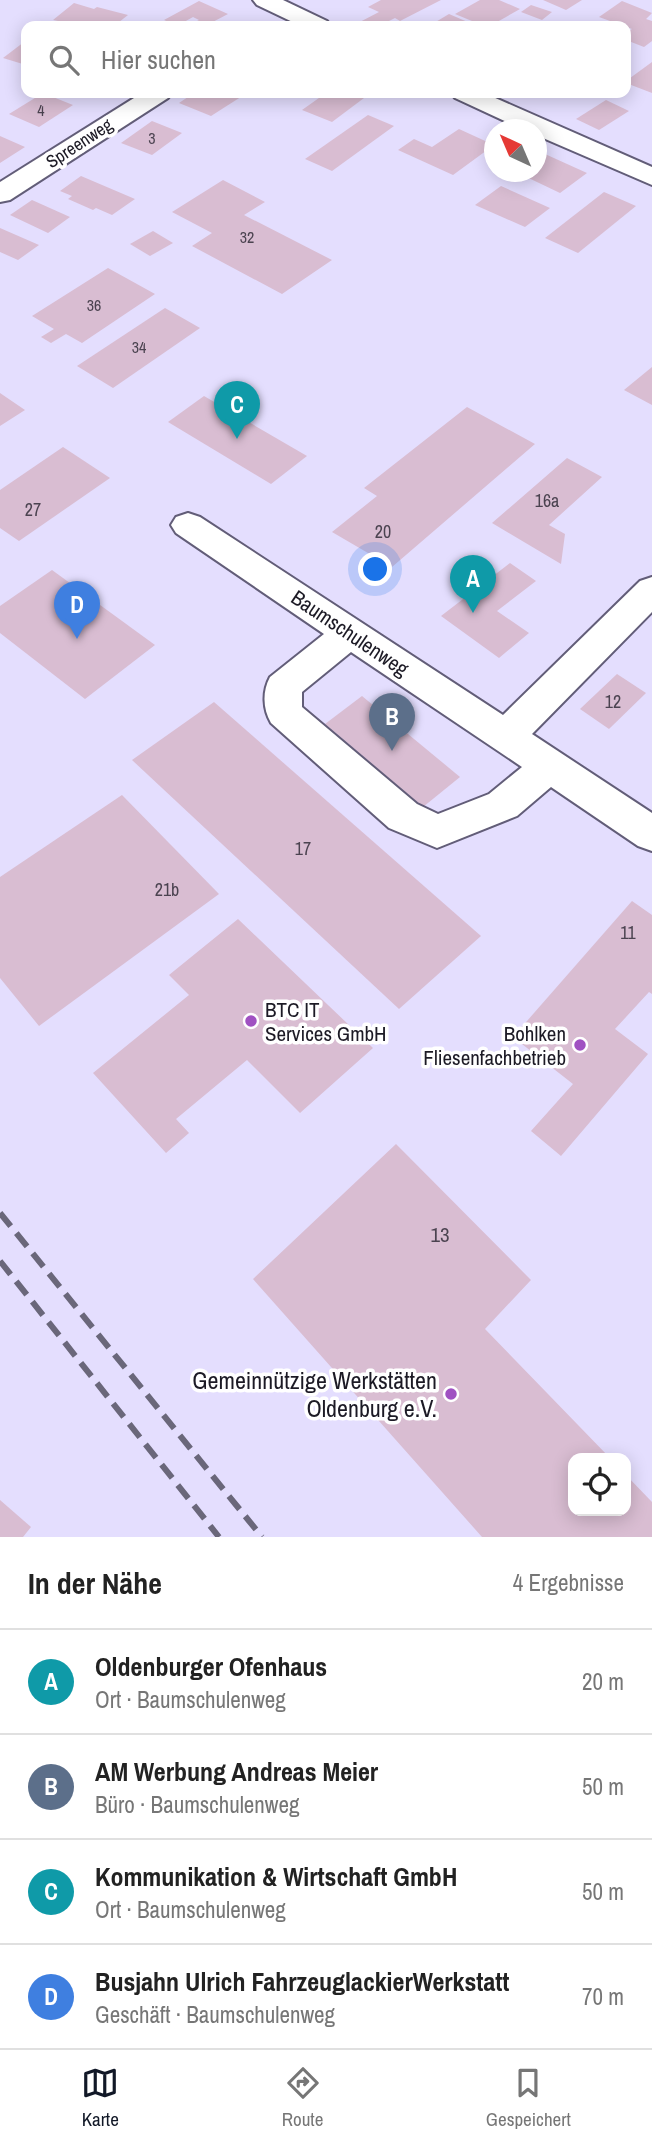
<!DOCTYPE html>
<html lang="de">
<head>
<meta charset="utf-8">
<style>
	:root { --surface:#fff; --page:#f2f2f2; --text:#222; --muted:#767676; --line:#e0e0e0; --accent:#111827 }
	body { margin:0; font-family:"Archivo Narrow",sans-serif; background:var(--page); color:var(--text) }
	.controls { position:absolute; right:21px; bottom:21px; display:grid; overflow:hidden; border-radius:14px; box-shadow:0 4px 18px #0003 }
	.controls button { width:63px; height:63px; display:grid; place-items:center; padding:0; border:0; border-bottom:2px solid var(--line); background:var(--surface); color:var(--text); font:35px sans-serif }
	.compass { position:absolute; left:484px; top:119px; width:63px; height:63px; border-radius:50%; background:var(--surface); box-shadow:0 4px 18px #0003; rotate:316deg }
	.you { position:absolute; left:376px; top:570px; width:24px; height:24px; margin:-18px; border:5px solid #fff; border-radius:50%; background:#1a73e8; box-shadow:0 0 0 10px #1a73e833 }
	.badge { display:grid; place-items:center; width:46px; height:46px; border-radius:50%; background:var(--accent); color:#fff; font-size:23px; font-weight:700 }
	.pin { position:absolute; translate:-50% -58px; filter:drop-shadow(0 2px 4px #0008) }
	.pin::after { content:''; position:absolute; top:37px; width:24px; height:21px; background:inherit; clip-path:polygon(0 0,100% 0,50% 100%) }
	.list { margin:0; padding:0; list-style:none }
	h2 { display:flex; justify-content:space-between; align-items:center; height:91px; margin:0; padding:0 28px; font-size:30px }
	h2 small { font-size:23px; font-weight:400; color:var(--muted) }
	.list li { display:grid; grid-template-columns:46px 1fr auto; gap:21px; align-items:center; box-sizing:border-box; height:105px; padding:0 28px; border-top:2px solid var(--line) }
	.list b { display:block; font-size:26px; white-space:nowrap }
	.list p { margin:0; font-size:23px; white-space:nowrap; color:var(--muted) }
	.list em { font-size:23px; font-style:normal; color:var(--muted) }
	.icon { flex:none; width:38px; height:38px; fill:none; stroke:currentColor; stroke-width:2; stroke-linecap:round; stroke-linejoin:round }
	.map { position:relative; flex:none; width:652px; height:1537px; overflow:hidden }
	.search { position:absolute; background:var(--surface); box-shadow:0 4px 18px #0003; left:21px; right:21px; top:21px; height:77px; display:flex; align-items:center; gap:18px; box-sizing:border-box; padding:0 24px; border-radius:14px; color:var(--muted); font-size:26px }
	.sheet { height:511px; background:var(--surface) }
	nav { display:flex; justify-content:space-around; align-items:center; box-sizing:border-box; height:98px; border-top:2px solid var(--line); background:var(--surface); font-size:19px; color:var(--muted) }
	nav a { display:grid; justify-items:center; gap:4px }
	nav .on { color:var(--accent) }
	.map>svg:first-child { display:block }
	.building { fill:#d9bdd2 }
	.lines { fill:none; stroke-linecap:round; stroke-linejoin:round }
	.minor-casing { stroke:#625d78; stroke-width:4 }
	.minor { fill:#fff; fill-rule:evenodd }
	.rail { stroke:#6a677a; stroke-width:6; stroke-dasharray:17 9; stroke-linecap:butt }
	.poi-dot { fill:#a051c2; stroke:#fff; stroke-width:2.5 }
	.labels { text-anchor:middle; dominant-baseline:central; stroke-width:7; stroke-linejoin:round; paint-order:stroke }
	.far-number-label { font-size:16px; fill:#4b4350 }
	.far-street-label { font-size:18px; fill:#1c1a25; stroke:#fff }
	.number-label { font-size:18px; fill:#4b4350 }
	.street-label { font-size:21px; fill:#1c1a25; stroke:#fff }
	.poi-label { font-size:21px; fill:#1c1a25; stroke:#fff; text-anchor:start }
	.near-number-label { font-size:21px; fill:#4b4350 }
	.near-poi-label { font-size:24px; fill:#1c1a25; stroke:#fff; text-anchor:end }
</style>
</head>
<body>
<div class="map">
<svg width="652" height="1537" viewBox="0 0 652 1537">
	<rect width="100%" height="100%" fill="#e4defe"/>
	<!-- building -->
	<g class="building">
		<path d="M381,0H441L400,21L395,18L379,26L356,24L379,12L368,7Z"/>
		<path d="M480,0H499L520,9L490,26H484L455,14Z"/>
		<path d="M543,0H582L566,10Z"/>
		<path d="M199,1L228,14L205,26H187L199,20L193,17L177,26L164,20Z"/>
		<path d="M622,1L652,13L646,19L652,21V41L644,47L626,40V33L632,29L599,17Z"/>
		<path d="M74,3L94,9L97,7L128,15L114,26L91,22L86,26H51L58,21L53,20Z"/>
		<path d="M531,5L552,12L542,20L521,12Z"/>
		<path d="M449,14L477,26H429Z"/>
		<path d="M24,42L26,43V65L3,58Z"/>
		<path d="M652,62V93L626,83V81Z"/>
		<path d="M43,93L73,105L39,127L9,114Z"/>
		<path d="M194,93H247L211,116L179,103Z"/>
		<path d="M326,93H362L368,95L332,122L302,110Z"/>
		<path d="M606,100L629,111L599,130L576,119Z"/>
		<path d="M368,115L394,126L332,171L305,159Z"/>
		<path d="M152,121L182,133L152,155L121,143Z"/>
		<path d="M459,129L494,145L453,175L398,150L414,139L432,147Z"/>
		<path d="M0,136L25,147L0,163Z"/>
		<path d="M545,154L587,173L560,193L516,172H536V160Z"/>
		<path d="M81,176L135,199L112,215L96,208L93,210L68,199L72,196L60,191Z"/>
		<path d="M223,180L265,202L244,215L332,260L282,294L192,246L212,233L172,212Z"/>
		<path d="M501,186L550,208L525,227L475,205Z"/>
		<path d="M604,192L636,206L578,253L545,238Z"/>
		<path d="M32,200L70,217L48,233L10,215Z"/>
		<path d="M0,228L39,245L18,260L0,252Z"/>
		<path d="M153,231L173,243L150,256L130,244Z"/>
		<path d="M108,268L155,294L82,343L66,334L51,343L41,337L54,329L32,316Z"/>
		<path d="M165,308L200,328L113,388L77,366Z"/>
		<path d="M652,367V405L624,390Z"/>
		<path d="M0,393L25,410L0,426Z"/>
		<path d="M204,396L307,456L271,484L168,422Z"/>
		<path d="M467,407L535,444L392,567L332,532L377,496L364,488Z"/>
		<path d="M63,447L110,478L19,541L0,528V490Z"/>
		<path d="M567,458L602,477L549,525L565,534L561,564L492,523Z"/>
		<path d="M510,563L536,581L497,611L529,633L499,658L441,616Z"/>
		<path d="M52,570L155,645L85,699L0,633V606Z"/>
		<path d="M617,674L646,693L609,729L580,709Z"/>
		<path d="M362,696L460,777L423,807L325,724Z"/>
		<path d="M214,702L481,936L399,1009L132,760Z"/>
		<path d="M122,795L219,894L39,1026L0,978V877Z"/>
		<path d="M632,901L652,915V994L649,992L615,1029L648,1054L561,1156L531,1131L573,1084L513,1037Z"/>
		<path d="M238,919L373,1048L300,1113L247,1060L176,1119L189,1133L166,1153L93,1073L189,995L169,975Z"/>
		<path d="M396,1144L531,1280L485,1329L610,1458H573V1511H626V1475L652,1502V1537H482L253,1279Z"/>
		<path d="M0,1500L31,1527L23,1537H0Z"/>
	</g>
	<g class="lines">
		<!-- minor casing -->
		<g class="minor-casing">
			<g id="minor">
				<path d="M253,0H283L327,21L331,26H301L257,5Z"/>
				<path d="M142,93H172L168,98L10,200L0,202V182Z"/>
				<path d="M451,93H484L652,167V185L536,135V130H524L455,98Z"/>
				<path d="M188,513L200,517L503,715L640,581L652,577V612L532,734L652,813V851L638,846L551,787L517,816L437,848L389,828L271,723C263,709 262,692 270,677L324,634L176,533L171,525L176,517ZM351,652L522,767L489,794L438,814L417,804L302,707V692Z"/>
			</g>
		</g>
		<!-- minor -->
		<use href="#minor" class="minor"/>
		<!-- rail -->
		<g class="rail">
			<path d="M0,1213L262,1537"/>
			<path d="M0,1261L219,1537"/>
		</g>
	</g>
	<!-- markers -->
	<g class="poi-dot">
		<circle cx="251" cy="1021" r="7"/>
		<circle cx="580" cy="1045" r="7"/>
		<circle cx="451" cy="1394" r="7"/>
	</g>
	<g class="labels">
		<!-- far-number labels -->
		<g class="far-number-label">
			<text x="41" y="110">4</text>
			<text x="152" y="138">3</text>
			<text x="247" y="237">32</text>
			<text x="94" y="305">36</text>
			<text x="139" y="347">34</text>
		</g>
		<!-- far-street labels -->
		<g class="far-street-label">
			<text transform="translate(79 143) rotate(-33)">Spreenweg</text>
		</g>
		<!-- number labels -->
		<g class="number-label">
			<text x="547" y="500">16a</text>
			<text x="33" y="509">27</text>
			<text x="383" y="531">20</text>
			<text x="613" y="701">12</text>
			<text x="303" y="848">17</text>
			<text x="167" y="889">21b</text>
			<text x="628" y="932">11</text>
		</g>
		<!-- street labels -->
		<g class="street-label">
			<text transform="translate(350 633) rotate(34)">Baumschulenweg</text>
		</g>
		<!-- poi labels -->
		<g class="poi-label">
			<text x="265" y="1009">BTC IT<tspan x="265" dy="24">Services GmbH</tspan></text>
			<text x="566" y="1033" text-anchor="end">Bohlken<tspan x="566" dy="24">Fliesenfachbetrieb</tspan></text>
		</g>
		<!-- near-number labels -->
		<g class="near-number-label">
			<text x="440" y="1234">13</text>
		</g>
		<!-- near-poi labels -->
		<g class="near-poi-label">
			<text x="437" y="1380">Gemeinnützige Werkstätten<tspan x="437" dy="28">Oldenburg e.V.</tspan></text>
		</g>
	</g>
</svg>
<div class="controls">
<button><svg class="icon" aria-label="locate" viewBox="0 0 24 24"><circle cx="12" cy="12" r="6"/><path d="M12 2v4M12 18v4M2 12h4M18 12h4"/></svg></button>
</div>
<svg class="compass" viewBox="-18 -18 36 36"><path d="M0-13l5 13h-10z" fill="#e53935"/><path d="M0 13l5-13h-10z" fill="#767676"/></svg>
<div class="you"></div>
<div class="pin badge" style="left:473px;top:613px;background:#0f9aa8">A</div>
<div class="pin badge" style="left:392px;top:751px;background:#5c6f8a">B</div>
<div class="pin badge" style="left:237px;top:439px;background:#0f9aa8">C</div>
<div class="pin badge" style="left:77px;top:639px;background:#3f7fe0">D</div>
<div class="search"><svg class="icon" aria-label="search" viewBox="0 0 24 24"><circle cx="10" cy="10" r="6"/><path d="M15 15l6 6"/></svg>Hier suchen</div>
</div>
<section class="sheet">
<h2>In der Nähe<small>4 Ergebnisse</small></h2>
<ul class="list">
<li><span class="badge" style="background:#0f9aa8">A</span><div><b>Oldenburger Ofenhaus</b><p>Ort · Baumschulenweg</p></div><em>20 m</em></li>
<li><span class="badge" style="background:#5c6f8a">B</span><div><b>AM Werbung Andreas Meier</b><p>Büro · Baumschulenweg</p></div><em>50 m</em></li>
<li><span class="badge" style="background:#0f9aa8">C</span><div><b>Kommunikation &amp; Wirtschaft GmbH</b><p>Ort · Baumschulenweg</p></div><em>50 m</em></li>
<li><span class="badge" style="background:#3f7fe0">D</span><div><b>Busjahn Ulrich FahrzeuglackierWerkstatt</b><p>Geschäft · Baumschulenweg</p></div><em>70 m</em></li>
</ul>
</section>
<nav>
<a class="on"><svg class="icon" aria-label="map" viewBox="0 0 24 24"><path d="M3 6l6-2 6 2 6-2v14l-6 2-6-2-6 2zM9 4v14M15 6v14"/></svg>Karte</a>
<a><svg class="icon" aria-label="directions" viewBox="0 0 24 24"><path d="M12 3l9 9-9 9-9-9zM9 14v-3h6M13 9l2 2-2 2"/></svg>Route</a>
<a><svg class="icon" aria-label="saved" viewBox="0 0 24 24"><path d="M7 4h10v16l-5-4-5 4z"/></svg>Gespeichert</a>
</nav>
</body>
</html>
